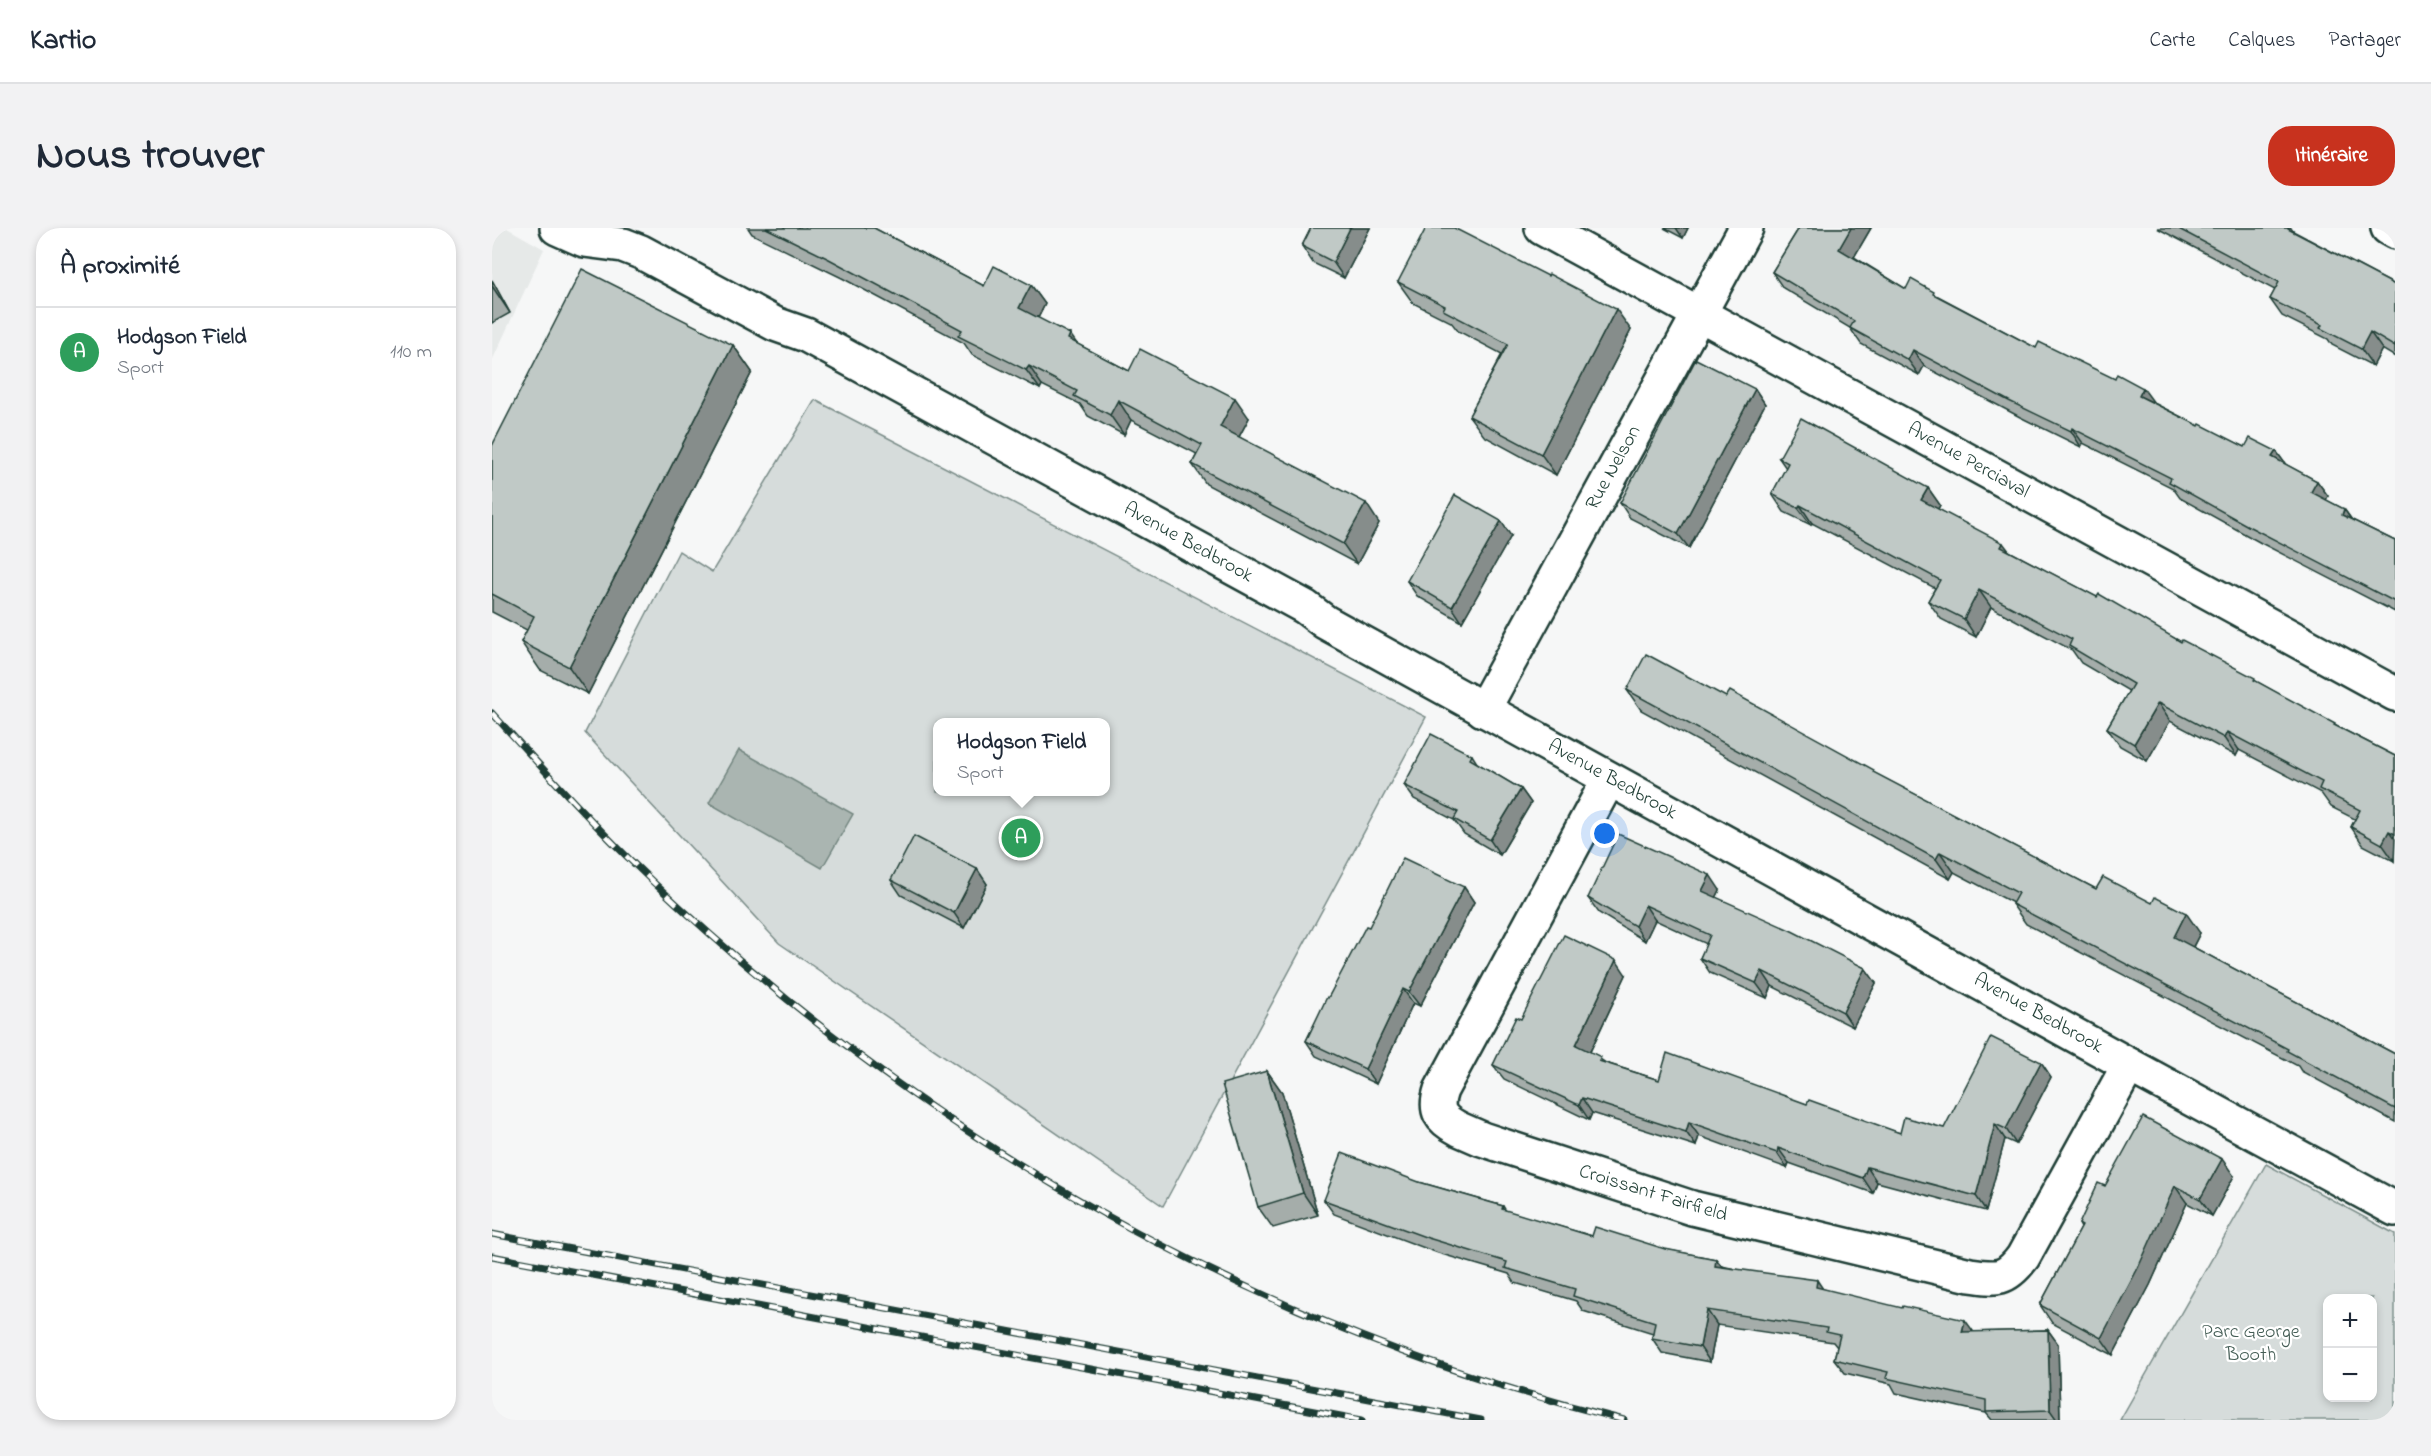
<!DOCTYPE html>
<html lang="fr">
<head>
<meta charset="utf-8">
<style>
	:root { --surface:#fff; --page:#f2f2f3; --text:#1f2937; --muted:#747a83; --line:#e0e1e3; --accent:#c8321e }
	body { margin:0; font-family:"Indie Flower",sans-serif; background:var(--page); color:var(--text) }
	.controls { position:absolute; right:18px; bottom:18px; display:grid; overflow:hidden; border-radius:12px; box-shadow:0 3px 9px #0003 }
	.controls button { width:54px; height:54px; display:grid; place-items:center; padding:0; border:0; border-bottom:2px solid var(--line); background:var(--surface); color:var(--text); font:30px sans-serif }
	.you { position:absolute; left:1113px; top:606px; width:21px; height:21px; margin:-15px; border:4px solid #fff; border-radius:50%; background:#1a73e8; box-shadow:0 0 0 9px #1a73e833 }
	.badge { display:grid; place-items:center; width:39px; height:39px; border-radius:50%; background:var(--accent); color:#fff; font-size:20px; font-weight:700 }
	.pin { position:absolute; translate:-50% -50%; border:3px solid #fff; box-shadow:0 2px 6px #0006 }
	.popup { position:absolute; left:441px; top:490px; width:177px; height:78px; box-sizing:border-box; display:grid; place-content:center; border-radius:12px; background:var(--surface); filter:drop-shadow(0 2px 4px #0005); font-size:20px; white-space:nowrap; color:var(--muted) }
	.popup b { font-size:22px; color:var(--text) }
	.popup::after { content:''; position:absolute; left:50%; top:100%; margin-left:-12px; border:12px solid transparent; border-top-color:var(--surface) }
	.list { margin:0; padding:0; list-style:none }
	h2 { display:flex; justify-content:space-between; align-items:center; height:78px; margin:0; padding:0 24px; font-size:26px }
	h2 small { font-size:20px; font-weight:400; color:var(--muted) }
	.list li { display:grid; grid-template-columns:39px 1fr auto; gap:18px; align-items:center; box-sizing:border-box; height:90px; padding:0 24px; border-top:2px solid var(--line) }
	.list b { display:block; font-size:22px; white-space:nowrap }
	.list p { margin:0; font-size:20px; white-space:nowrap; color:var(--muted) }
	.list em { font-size:20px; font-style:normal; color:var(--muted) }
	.map { position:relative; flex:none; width:1903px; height:1192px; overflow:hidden; border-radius:24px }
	header { display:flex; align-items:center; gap:36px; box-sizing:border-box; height:84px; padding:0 30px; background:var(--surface); border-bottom:2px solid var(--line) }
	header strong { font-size:28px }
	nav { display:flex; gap:33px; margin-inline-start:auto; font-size:21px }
	.intro { display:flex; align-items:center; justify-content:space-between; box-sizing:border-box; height:144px; padding:0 36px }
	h1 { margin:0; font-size:42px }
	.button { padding:15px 27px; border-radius:24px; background:var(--accent); color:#fff; font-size:21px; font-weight:700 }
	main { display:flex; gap:36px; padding:0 36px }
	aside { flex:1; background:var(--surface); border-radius:24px; box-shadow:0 3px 9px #0003 }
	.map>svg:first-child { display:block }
	.built { fill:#e6e9e8 }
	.green { fill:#d6dcdb; stroke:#7a8c88; stroke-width:1.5; fill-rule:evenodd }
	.water { fill:#aab5b1; stroke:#72857f; stroke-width:1.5 }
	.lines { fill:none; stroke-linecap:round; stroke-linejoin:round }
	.minor-casing { stroke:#1f3d34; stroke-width:38 }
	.minor { stroke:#fff; stroke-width:33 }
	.rail-casing { stroke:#1f3d34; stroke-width:7 }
	.rail { stroke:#fff; stroke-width:4.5; stroke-dasharray:14; stroke-linecap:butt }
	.wall { fill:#a5adaa; stroke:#1f3d34; stroke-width:1.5 }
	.shaded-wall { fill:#868d8b; stroke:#1f3d34; stroke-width:1.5 }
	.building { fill:#c0c9c6; stroke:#1f3d34; stroke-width:1.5 }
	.labels { text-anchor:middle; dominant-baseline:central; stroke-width:4.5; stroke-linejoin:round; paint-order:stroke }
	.street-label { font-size:20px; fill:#1f3d34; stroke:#fff }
	.park-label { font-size:20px; fill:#445d55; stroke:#fff }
</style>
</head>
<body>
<header>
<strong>Kartio</strong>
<nav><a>Carte</a><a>Calques</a><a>Partager</a></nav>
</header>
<div class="intro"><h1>Nous trouver</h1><a class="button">Itinéraire</a></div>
<main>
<aside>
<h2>À proximité<small></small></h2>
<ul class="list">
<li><span class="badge" style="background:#2e9e5b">A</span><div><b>Hodgson Field</b><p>Sport</p></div><em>110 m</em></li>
</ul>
</aside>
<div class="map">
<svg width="1903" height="1192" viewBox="0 0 1903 1192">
	<rect width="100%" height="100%" fill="#f6f7f7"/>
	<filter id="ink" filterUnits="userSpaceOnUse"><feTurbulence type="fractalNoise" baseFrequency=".0167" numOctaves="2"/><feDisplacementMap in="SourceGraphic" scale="12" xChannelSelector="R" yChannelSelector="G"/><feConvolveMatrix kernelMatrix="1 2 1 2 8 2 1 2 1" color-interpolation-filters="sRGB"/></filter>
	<g filter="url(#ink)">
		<!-- built -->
		<path class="built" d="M0,0H15L52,21L0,133Z"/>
		<!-- green -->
		<g class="green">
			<path d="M323,172L934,489L671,978L287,715L93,505L187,323L220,344ZM445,494H613V564H445Z"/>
			<path d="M1774,936L1903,1006V1192H1628ZM1836,1070H1880V1170H1836Z"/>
		</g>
		<!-- water -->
		<path class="water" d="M247,522L361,586L330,640L217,575Z"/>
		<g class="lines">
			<!-- minor casing -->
			<g class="minor-casing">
				<g id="minor">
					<path d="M65,0L92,12L131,17L149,24L283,96L314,107L813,379L833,394L1637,837L1903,981"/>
					<path d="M1050,0L1903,466"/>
					<path d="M1896,0L1903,4"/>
					<path d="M991,482L1254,0"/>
					<path d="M1117,551L949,862C942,883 948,891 967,901L990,911L1200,980L1478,1047C1505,1051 1514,1052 1531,1029L1637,837"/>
				</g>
			</g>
			<!-- minor -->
			<use href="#minor" class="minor"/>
			<!-- rail casing -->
			<g class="rail-casing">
				<g id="rail">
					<path d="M0,485C52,542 104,600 160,653C434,912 765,1101 1132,1192"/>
					<path d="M0,1006L989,1192"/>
					<path d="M0,1028L870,1192"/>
				</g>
			</g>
			<!-- rail -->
			<use href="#rail" class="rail"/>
		</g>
		<!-- wall -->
		<g class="wall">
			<path d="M256,0H382L492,58L539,57L553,76L546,90L585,116L637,143L757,190L747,209L887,295L865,336L714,256L700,236L705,226L639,192L632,207L596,188L588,176L550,157L548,161L480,127L472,115L350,50L260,6Z"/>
			<path d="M819,0H878L852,50L821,35L810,18Z"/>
			<path d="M1172,0H1196L1191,10Z"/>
			<path d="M1307,0H1379L1362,29L1414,61L1446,68L1544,120L1662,175L1707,198L1753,219L1784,223L1793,236L1825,253L1836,268L1834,272L1852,281L1860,292L1903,313V384L1769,315L1688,270L1681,260L1591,215L1589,219L1528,189L1432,138L1427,147L1369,116L1358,100L1291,60L1280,44Z"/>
			<path d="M1665,0H1799L1801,3L1903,57V129L1890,121L1881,138L1840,117L1836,111L1790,88L1778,71L1783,62Z"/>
			<path d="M0,52L18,85L0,95Z"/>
			<path d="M906,54L1139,102L1064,247L992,208L977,188L1010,126L966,103L959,94L921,75Z"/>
			<path d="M241,117L260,144L96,466L48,442L29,414L35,402L0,384V218Z"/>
			<path d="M1263,161L1273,176L1197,320L1138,290L1128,275Z"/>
			<path d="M1287,230L1436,260L1448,277L1446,281L1517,323L1767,455L1846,499L1903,528L1902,633L1871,617L1859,599L1863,591L1839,579L1829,565L1747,522L1744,528L1678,493L1655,533L1628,518L1615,500L1637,463L1589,435L1580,422L1499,379L1484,409L1449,391L1436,373L1443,360L1320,295L1319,297L1292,284L1280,266L1294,240Z"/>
			<path d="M1019,308L970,394L925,368L915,353Z"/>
			<path d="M1135,462L1234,469L1384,546L1604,661L1708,705L1701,719L1903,826V894L1809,843L1806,838L1534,696L1520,676L1521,675L1462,644L1458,651L1149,482Z"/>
			<path d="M980,527L985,535L1029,561L1039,575L1008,627L972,606L962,592L922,571L912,557Z"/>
			<path d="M485,641L495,656L472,700L409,667L399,652Z"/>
			<path d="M972,659L982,674L928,778L921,775L884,856L824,828L814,813L836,770L877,699Z"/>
			<path d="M1228,662L1224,670L1373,740L1384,755L1361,799L1280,758L1275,770L1218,745L1208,730L1215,716L1163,692L1153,713L1107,685L1096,670Z"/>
			<path d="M1134,747L1098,824L1114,835L1167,852L1315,876L1408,905L1452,900L1549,834L1559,849L1524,916L1513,911L1494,983L1385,954L1381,965L1297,935L1295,940L1207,908L1204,918L1100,885L1097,892L1012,851L1001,837L1029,791Z"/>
			<path d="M775,843L790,864L826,987L781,1000L766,979Z"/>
			<path d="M1742,948L1720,988L1695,975L1658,1057L1621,1127L1560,1095L1548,1077L1589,1000L1587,996L1613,958Z"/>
			<path d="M927,954L1011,978L1014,983L1100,1008L1224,1031L1230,1038L1331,1061L1481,1104L1556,1102L1566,1116L1568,1192H1500L1494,1185L1404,1165L1399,1156L1353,1145L1342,1131L1345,1119L1341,1114L1225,1097L1218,1134L1170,1125L1160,1110L1161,1105L1091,1083L1084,1073L1023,1055L1017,1046L946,1025L842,986L832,972Z"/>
		</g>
		<!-- shaded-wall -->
		<g class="shaded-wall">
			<path d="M858,0H878L852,50L841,34Z"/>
			<path d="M1184,0H1196L1191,10Z"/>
			<path d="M1359,0H1379L1358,36L1347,21Z"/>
			<path d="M0,52L18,85L0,58Z"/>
			<path d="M539,57L553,76L541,100L527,80Z"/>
			<path d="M1124,81L1139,102L1064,247L1049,226Z"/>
			<path d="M1878,104L1890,121L1881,138L1869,121Z"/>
			<path d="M578,106L592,126L576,111Z"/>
			<path d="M241,117L260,144L96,466L77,439Z"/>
			<path d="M1421,122L1432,138L1427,147L1416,132Z"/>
			<path d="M537,138L550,157L548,161L534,142Z"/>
			<path d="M1651,160L1662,175L1647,168Z"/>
			<path d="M1263,161L1273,176L1197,320L1186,306Z"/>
			<path d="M743,170L757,190L742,218L728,199Z"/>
			<path d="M626,172L639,192L632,207L618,187Z"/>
			<path d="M1580,200L1591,215L1589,219L1579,203Z"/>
			<path d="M1784,223L1795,238L1780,229Z"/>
			<path d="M1825,253L1836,268L1830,279L1819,264Z"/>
			<path d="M1436,260L1448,277L1441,290L1429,272Z"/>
			<path d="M874,275L887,295L865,336L851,316Z"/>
			<path d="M1308,277L1320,295L1319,297L1306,280Z"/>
			<path d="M1852,281L1863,297L1850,287Z"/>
			<path d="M1009,293L1019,308L970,394L960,379Z"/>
			<path d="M1511,315L1524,332L1509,319Z"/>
			<path d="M1487,362L1499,379L1484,409L1472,391Z"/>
			<path d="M1666,475L1678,493L1655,533L1642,516Z"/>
			<path d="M1735,504L1747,522L1744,528L1732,510Z"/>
			<path d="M1029,561L1039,575L1008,627L998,612Z"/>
			<path d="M1897,603L1903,611L1902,633L1890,616Z"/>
			<path d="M1448,624L1462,644L1458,651L1444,631Z"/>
			<path d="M485,641L495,656L472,700L462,685Z"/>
			<path d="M1218,647L1228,662L1220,678L1210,663Z"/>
			<path d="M972,659L982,674L928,778L917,764Z"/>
			<path d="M1153,677L1163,692L1153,713L1143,698Z"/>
			<path d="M1694,685L1708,705L1696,728L1682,709Z"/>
			<path d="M1124,732L1134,747L1094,832L1084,817Z"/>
			<path d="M1373,740L1384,755L1361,799L1351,784Z"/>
			<path d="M1270,743L1280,758L1275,770L1264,755Z"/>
			<path d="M911,761L921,775L884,856L873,841Z"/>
			<path d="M1549,834L1559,849L1524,916L1514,901Z"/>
			<path d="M775,843L790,864L826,987L811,965Z"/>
			<path d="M1090,870L1100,885L1097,892L1087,877Z"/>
			<path d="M1197,894L1207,908L1204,918L1194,904Z"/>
			<path d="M1503,896L1513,911L1494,983L1484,968Z"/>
			<path d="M1286,920L1297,935L1295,940L1285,925Z"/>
			<path d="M1730,931L1742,948L1720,988L1708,971Z"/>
			<path d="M1375,939L1385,954L1381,965L1371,950Z"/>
			<path d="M1683,958L1695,975L1658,1057L1621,1127L1609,1110Z"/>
			<path d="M1224,1031L1235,1045L1223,1038Z"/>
			<path d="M1325,1052L1335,1067L1324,1059Z"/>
			<path d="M1215,1082L1225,1097L1218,1134L1208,1119Z"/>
			<path d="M1473,1092L1484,1107L1470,1104Z"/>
			<path d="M1556,1102L1566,1116L1568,1192H1565L1558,1182Z"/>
		</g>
		<!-- building -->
		<g class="building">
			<path d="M274,0H382L492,58L502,38L539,57L527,80L578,106L576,111L637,143L648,121L743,170L728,199L874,275L851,316L700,236L710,217L626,172L618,187L582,168L585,163L537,138L534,142L466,108L470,102L337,31Z"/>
			<path d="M819,0H858L841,34L810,18Z"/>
			<path d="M934,0H962L1056,48L1057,46L1124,81L1049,226L977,188L1016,116L951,82L953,78L906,54Z"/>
			<path d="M1307,0H1359L1347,21L1414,61L1419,51L1442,64L1441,66L1544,120L1547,114L1623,151L1625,146L1651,160L1647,168L1707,198L1708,196L1753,219L1758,210L1784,223L1780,229L1825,253L1819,264L1852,281L1850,287L1903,313V374L1758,299L1677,254L1679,250L1580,200L1579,203L1517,173L1421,122L1416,132L1358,100L1362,93L1280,44Z"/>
			<path d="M1685,0H1796V1L1903,57V119L1878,104L1869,121L1828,100L1830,97L1778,71L1787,54Z"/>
			<path d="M90,41L241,117L77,439L29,414L42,388L0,366V218Z"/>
			<path d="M1204,131L1263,161L1186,306L1128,275Z"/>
			<path d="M1309,190L1436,260L1429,272L1511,315L1509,319L1605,369L1607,366L1689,414L1690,412L1763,450L1762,452L1843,496L1842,497L1903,528V606L1897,603L1890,616L1859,599L1868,582L1827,561L1830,554L1735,504L1732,510L1666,475L1642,516L1615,500L1641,456L1577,418L1580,411L1487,362L1472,391L1436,373L1448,352L1308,277L1306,280L1280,266L1296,235L1287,230Z"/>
			<path d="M963,267L1009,293L960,379L915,353Z"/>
			<path d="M1154,426L1234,469L1238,463L1382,542L1381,544L1604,661L1611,649L1660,675L1663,669L1694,685L1682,709L1903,826V881L1795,823L1796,821L1520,676L1526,665L1448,624L1444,631L1135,462Z"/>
			<path d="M939,506L980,527L978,531L1029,561L998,612L962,591L966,584L912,557Z"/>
			<path d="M1126,606L1218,647L1210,663L1300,703L1373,740L1351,784L1270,743L1264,755L1208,730L1218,707L1153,677L1143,698L1096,670Z"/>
			<path d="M422,608L485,641L462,685L399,652Z"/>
			<path d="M911,630L972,659L917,764L911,761L873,841L814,813L835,769L836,770L874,698L877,699Z"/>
			<path d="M1072,707L1124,732L1084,817L1109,829L1107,833L1167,852L1175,825L1315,876L1317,872L1408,905L1412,889L1452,900L1499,809L1549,834L1514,901L1503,896L1484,968L1375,939L1371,950L1286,920L1285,925L1197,894L1194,904L1090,870L1087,877L1001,837L1024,789L1029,791Z"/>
			<path d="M775,843L811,965L766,979L730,856Z"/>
			<path d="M1651,889L1730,931L1708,971L1683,958L1646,1040L1609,1110L1548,1077L1590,998L1587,996L1606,955L1613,958Z"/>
			<path d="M850,925L927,954L1011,978L1010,981L1100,1008L1103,999L1173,1021L1224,1031L1223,1038L1325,1052L1324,1059L1410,1080L1411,1078L1473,1092L1470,1104L1556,1102L1558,1182L1494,1184V1172L1394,1150L1396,1144L1342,1131L1348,1107L1334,1104L1335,1100L1215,1082L1208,1119L1160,1110L1163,1094L1081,1068L1083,1061L1013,1040L1015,1034L936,1010L832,972Z"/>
		</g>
	</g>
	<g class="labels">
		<!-- street labels -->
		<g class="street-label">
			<text transform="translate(1476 233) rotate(29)">Avenue Perciaval</text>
			<text transform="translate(1122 240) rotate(-61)">Rue Nelson</text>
			<text transform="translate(696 315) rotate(29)">Avenue Bedbrook</text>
			<text transform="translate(1120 552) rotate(29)">Avenue Bedbrook</text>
			<text transform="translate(1546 786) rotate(29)">Avenue Bedbrook</text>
			<text transform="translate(1161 966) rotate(17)">Croissant Fairfield</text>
		</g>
		<!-- park labels -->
		<g class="park-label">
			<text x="1759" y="1104">Parc George<tspan x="1759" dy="23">Booth</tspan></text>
		</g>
	</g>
</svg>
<div class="controls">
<button>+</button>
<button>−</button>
</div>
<div class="you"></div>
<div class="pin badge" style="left:529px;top:610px;background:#2e9e5b">A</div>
<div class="popup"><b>Hodgson Field</b>Sport</div>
</div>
</main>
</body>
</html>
